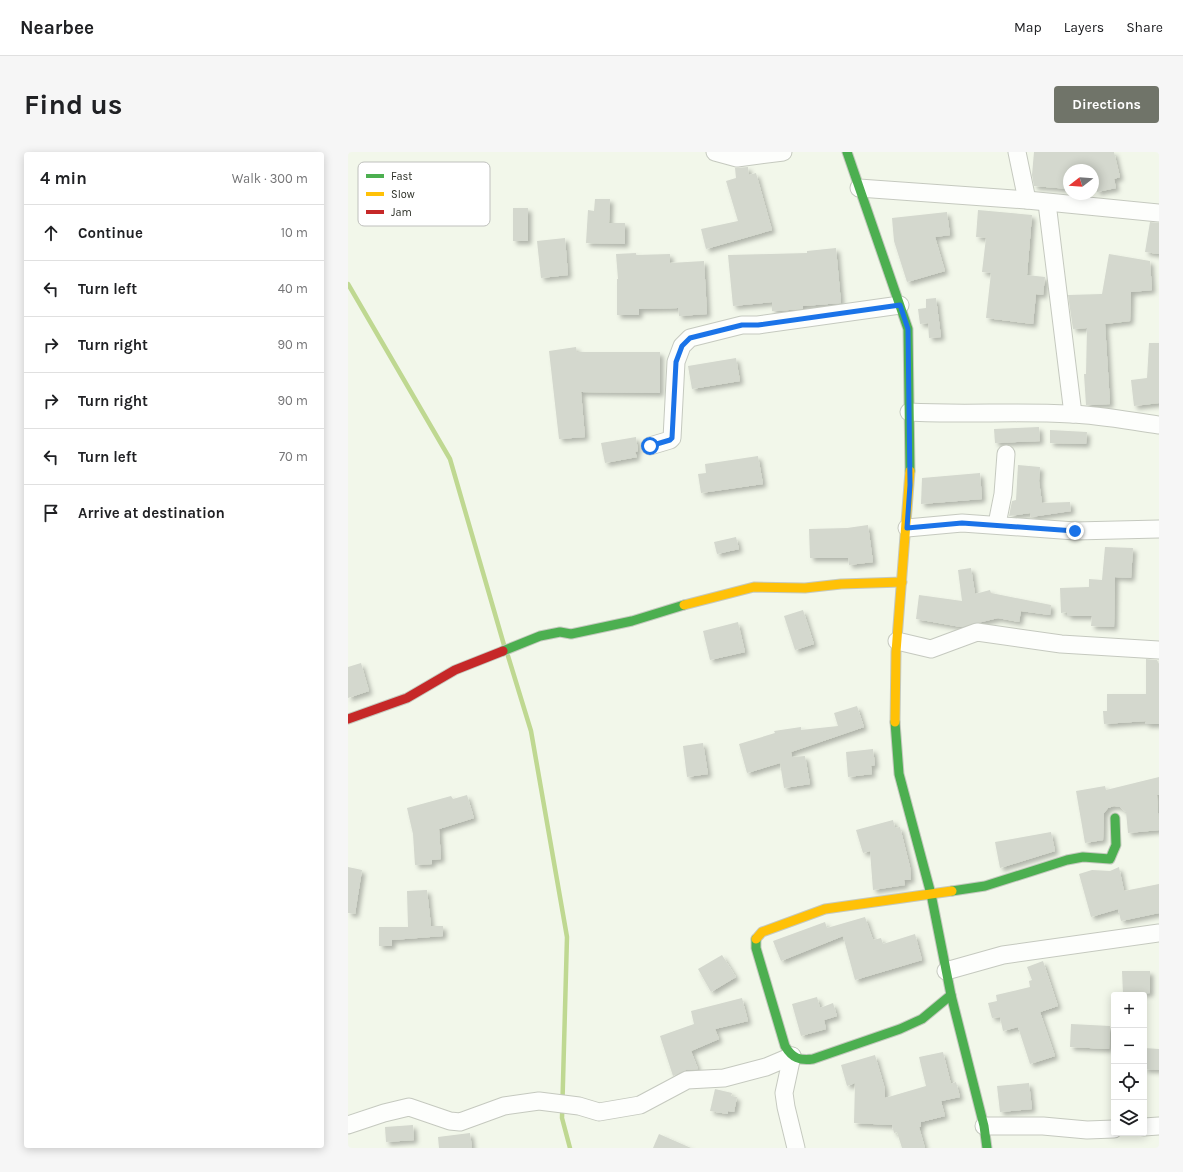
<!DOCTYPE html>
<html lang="en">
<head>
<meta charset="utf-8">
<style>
	:root { --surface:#fff; --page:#f6f6f6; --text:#202124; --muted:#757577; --line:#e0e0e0; --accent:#707469 }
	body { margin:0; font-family:Karla,sans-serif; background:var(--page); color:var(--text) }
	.controls { position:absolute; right:12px; bottom:12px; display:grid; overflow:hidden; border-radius:4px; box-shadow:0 2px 10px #0003 }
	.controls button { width:36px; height:36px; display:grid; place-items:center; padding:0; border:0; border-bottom:1px solid var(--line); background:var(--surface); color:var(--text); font:20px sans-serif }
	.compass { position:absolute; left:715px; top:12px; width:36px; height:36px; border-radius:50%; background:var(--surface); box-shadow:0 2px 10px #0003; rotate:253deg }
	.stop { position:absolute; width:12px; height:12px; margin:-9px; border:3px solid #1a73e8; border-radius:50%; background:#fff }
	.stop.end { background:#1a73e8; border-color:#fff; box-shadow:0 1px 4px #0008 }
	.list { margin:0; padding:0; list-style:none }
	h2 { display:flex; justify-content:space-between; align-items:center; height:52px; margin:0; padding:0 16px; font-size:17px }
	h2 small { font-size:13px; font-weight:400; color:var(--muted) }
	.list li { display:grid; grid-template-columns:26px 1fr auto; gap:12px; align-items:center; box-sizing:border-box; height:56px; padding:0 16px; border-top:1px solid var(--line) }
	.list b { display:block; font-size:15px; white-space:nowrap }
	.list em { font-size:13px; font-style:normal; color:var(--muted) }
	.icon { flex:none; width:22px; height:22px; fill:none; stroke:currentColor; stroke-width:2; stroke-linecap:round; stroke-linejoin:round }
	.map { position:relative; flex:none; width:811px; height:996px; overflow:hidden; border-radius:4px }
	header { display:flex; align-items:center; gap:24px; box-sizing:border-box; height:56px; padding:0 20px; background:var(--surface); border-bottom:1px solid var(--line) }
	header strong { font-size:19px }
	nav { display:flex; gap:22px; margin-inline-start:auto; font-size:14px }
	.intro { display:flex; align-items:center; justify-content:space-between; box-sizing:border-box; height:96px; padding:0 24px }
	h1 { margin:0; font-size:28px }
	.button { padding:10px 18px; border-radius:4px; background:var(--accent); color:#fff; font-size:14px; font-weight:700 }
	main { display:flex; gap:24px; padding:0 24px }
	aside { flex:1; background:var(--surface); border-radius:4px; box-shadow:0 2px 10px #0003 }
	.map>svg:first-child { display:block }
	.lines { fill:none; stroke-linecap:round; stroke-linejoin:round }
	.stream { stroke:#bfd891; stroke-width:4.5 }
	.building { fill:#d4d8ce; filter:url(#shadow) }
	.street-casing { stroke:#c5c9bf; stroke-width:19 }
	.fast-casing { stroke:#c5c9bf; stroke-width:11 }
	.slow-casing { stroke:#c5c9bf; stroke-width:11 }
	.jam-casing { stroke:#c5c9bf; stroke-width:11 }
	.street { stroke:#fdfefc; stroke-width:17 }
	.fast { stroke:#4caf50; stroke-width:9 }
	.slow { stroke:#ffc107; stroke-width:9 }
	.jam { stroke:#c62828; stroke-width:9 }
	.route { stroke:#1a73e8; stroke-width:5 }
	.key { fill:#fff; stroke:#bfc0bd; stroke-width:1 }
	.key-label { font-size:11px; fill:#2a2d24 }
</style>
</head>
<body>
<header>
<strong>Nearbee</strong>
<nav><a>Map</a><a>Layers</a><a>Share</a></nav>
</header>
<div class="intro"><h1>Find us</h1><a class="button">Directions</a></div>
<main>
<aside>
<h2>4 min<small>Walk · 300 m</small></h2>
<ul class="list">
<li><svg class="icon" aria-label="ahead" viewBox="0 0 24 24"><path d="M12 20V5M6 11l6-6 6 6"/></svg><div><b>Continue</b></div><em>10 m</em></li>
<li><svg class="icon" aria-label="left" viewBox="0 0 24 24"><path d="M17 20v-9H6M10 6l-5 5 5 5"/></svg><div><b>Turn left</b></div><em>40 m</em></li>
<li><svg class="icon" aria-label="right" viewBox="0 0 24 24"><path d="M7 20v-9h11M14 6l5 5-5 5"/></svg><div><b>Turn right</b></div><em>90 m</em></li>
<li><svg class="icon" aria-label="right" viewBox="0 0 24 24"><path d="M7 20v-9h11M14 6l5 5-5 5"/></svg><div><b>Turn right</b></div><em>90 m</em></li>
<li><svg class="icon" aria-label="left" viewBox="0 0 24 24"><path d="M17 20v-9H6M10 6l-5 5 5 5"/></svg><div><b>Turn left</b></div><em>70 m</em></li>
<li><svg class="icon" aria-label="arrive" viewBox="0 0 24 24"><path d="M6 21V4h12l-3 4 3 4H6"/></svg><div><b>Arrive at destination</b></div></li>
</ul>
</aside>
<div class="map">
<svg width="811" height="996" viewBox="0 0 811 996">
	<defs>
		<filter id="shadow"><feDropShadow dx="3.5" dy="3.5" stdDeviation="2" flood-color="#0004"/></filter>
	</defs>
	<rect width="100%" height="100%" fill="#f2f7ea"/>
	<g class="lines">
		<!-- stream -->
		<g class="stream">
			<path d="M0,132L102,307L156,493"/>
			<path d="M160,504L183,579L219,785L214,966L222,996"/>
		</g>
	</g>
	<!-- building -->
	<g class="building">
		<path d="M686,0H766L772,25L766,27L768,36L749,40L745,18H721V37L686,34L684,23Z"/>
		<path d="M400,15L401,23L408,21L424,78L358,97L353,77L390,69L378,29L388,26L387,16Z"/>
		<path d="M247,47H262L261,71H277V92L238,91L240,58L246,59Z"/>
		<rect x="165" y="56" width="15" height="33"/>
		<path d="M630,58L684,63L679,123L697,125L695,143L688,142L685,172L638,166L643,121L634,120L638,86L628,85Z"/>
		<path d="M599,60L602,83L587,85L597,119L559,130L546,89L544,66Z"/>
		<path d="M802,70L811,71V102L797,100Z"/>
		<path d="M217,86L220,123L193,126L189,89Z"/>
		<path d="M488,96L493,151L455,154V157L441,158L424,159V150L385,154L380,103L459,101V99Z"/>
		<path d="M288,101V103L322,102V111L356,109L359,162L331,164L330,156L291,157V163H269V127H270L268,102Z"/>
		<path d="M761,102L802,109L804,138L783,140L782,169L757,172L762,252L738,253L736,222H738L739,176L725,177L720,143L754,142Z"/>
		<path d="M588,146L593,185L581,186L580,171L572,172L570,157L578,156V147Z"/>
		<path d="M801,191H811V251L786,254L783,228L799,226Z"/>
		<path d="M228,195L229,200H312V241L233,240L237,285L211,287L201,199Z"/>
		<path d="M388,206L392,229L344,237L340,214Z"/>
		<path d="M691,275L692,289L647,291L646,277Z"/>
		<path d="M702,278L739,280L738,292L702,291Z"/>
		<path d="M288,285L290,299L287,300L289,305L257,311L253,291Z"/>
		<path d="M410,304L415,332L353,341L350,322L358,321L357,312Z"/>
		<path d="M670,313L692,315L691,329L694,351L722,350L723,359L683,365L682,361L661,364L664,349L668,348Z"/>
		<path d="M632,321L634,347L573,352L574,326Z"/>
		<path d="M520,373L525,410L501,413L500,406H462L461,377L499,376Z"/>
		<path d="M388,385L391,397L369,402L366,390Z"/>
		<path d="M757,395L785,396L783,426L767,425L766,475L743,474L744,464H719V460L713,461L712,436L741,435V427L754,428Z"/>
		<path d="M623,416L627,442L642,438L643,441L703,453L702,463L673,459L671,470L650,466L613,475L568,467L571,443L614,449L610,418Z"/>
		<path d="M455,458L466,492L447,498L436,464Z"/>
		<path d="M390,470L397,500L362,508L355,479Z"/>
		<path d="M798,507L809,508L811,512V572H797L798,569L756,572L755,559H759V542H798Z"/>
		<path d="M13,511L21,539L0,546V515Z"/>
		<path d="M509,554L516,575L443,600L444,605L457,604L462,632L436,636L432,611L399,621L391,592L427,581L426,579L453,575V578L490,574L486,561Z"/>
		<path d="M355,591L360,622L339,625L335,594Z"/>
		<path d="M525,597L527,613L523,614L524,622L500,625L498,600Z"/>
		<path d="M811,625V643H809L811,678L780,681L778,660L772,655L766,654L760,656L756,661L755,688L737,691L728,639L757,634L758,638Z"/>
		<path d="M119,643L126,666L91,677L93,707L84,708V712L67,713L65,682L59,656L103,644L105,647Z"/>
		<path d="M545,668L547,676L552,675L562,715L563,728H556L557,733L525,738L522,699L515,701L508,678Z"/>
		<path d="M703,680L707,699L652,716L647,690Z"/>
		<path d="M0,715L14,718L7,762L0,761Z"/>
		<path d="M771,715L776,739L811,732V761L773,769L770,757L743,765L731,722L744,718L762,719Z"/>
		<path d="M79,738L83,774H95V784L44,788V794H31V775H60L59,739Z"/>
		<path d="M517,765L525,788L533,786L535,792L567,782L574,808L507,828L495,784L433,809L425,789L477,770L479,776Z"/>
		<path d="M374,803L388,825L363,840L350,817Z"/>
		<path d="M695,809L710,854L692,860L707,904L682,912L670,875L655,879L652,865L644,866L640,851L649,849L648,843L682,835L681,829L684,828L679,815Z"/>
		<path d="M774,819H802V841L775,842Z"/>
		<path d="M469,845L472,856L485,851L489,864L476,868L478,877L453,884L444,852Z"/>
		<path d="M394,846L400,869L367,877L371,887L343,899L350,917L338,918L325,924L312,884L346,872L343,859Z"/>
		<path d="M723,872L762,874L761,897L722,895Z"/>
		<path d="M796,896L811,897V918L796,917Z"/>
		<path d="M595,900L603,932L608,930L612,945L593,949L597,964L573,970V975H571L577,996H554L549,980L546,981L544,973L506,971L507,931L499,934L493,913L527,903L537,937V946L578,934L571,905Z"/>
		<path d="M681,931L684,957L652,960L649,934Z"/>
		<path d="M367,937L384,941L383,944L389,945L386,960L380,959V962L362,959Z"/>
		<path d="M65,973L66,988L38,990L37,975Z"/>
		<path d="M122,981L124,996H91L90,985Z"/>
		<path d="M311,982L343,996H305Z"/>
	</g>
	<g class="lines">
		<!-- street casing -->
		<g class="street-casing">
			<g id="street">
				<path d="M367,0L389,6L435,0"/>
				<path d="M669,0L679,48"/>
				<path d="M511,36L679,48L811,61"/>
				<path d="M699,51L725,262"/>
				<path d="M561,260C615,263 669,259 723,262C752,263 782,269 811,273"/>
				<path d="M302,294L322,288L324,286L328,210L334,194L342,186L394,173H410L552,153"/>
				<path d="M649,372L655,342L658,302"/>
				<path d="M559,376L614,371L727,379L811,377"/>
				<path d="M549,489L583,497L629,480L713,492L811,498"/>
				<path d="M598,819L655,803L811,781"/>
				<path d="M444,904L436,941L438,955L448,996"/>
				<path d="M0,973L36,961L61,955L102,969L112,970L156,954L191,949L231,954L251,960L292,953L339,928L376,926L418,915L444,904"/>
				<path d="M636,974H695L739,978L766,977"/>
				<path d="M796,975L811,974"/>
			</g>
		</g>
		<!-- fast casing -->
		<g class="fast-casing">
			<g id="fast">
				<path d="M499,0L560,177L562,319"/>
				<path d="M155,499L192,484L212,480L223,482L284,469L336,453"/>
				<path d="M547,570L551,622L583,742L603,843L636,974L639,996"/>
				<path d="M604,739L637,734L719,708L735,705L762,707L768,693L767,666"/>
				<path d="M408,787V796L437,894C444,906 452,909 465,907L552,877L574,867L603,843"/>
			</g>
		</g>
		<!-- slow casing -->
		<g class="slow-casing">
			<g id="slow">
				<path d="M336,453L406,435L457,436L493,432L554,430"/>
				<path d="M547,570L548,500L562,319"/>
				<path d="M408,787L414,780L477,757L604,739"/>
			</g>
		</g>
		<!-- jam casing -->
		<g class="jam-casing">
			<path id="jam" d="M0,567L59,546L107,518L155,499"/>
		</g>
		<!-- street -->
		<use href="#street" class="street"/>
		<!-- fast -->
		<use href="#fast" class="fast"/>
		<!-- slow -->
		<use href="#slow" class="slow"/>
		<!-- jam -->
		<use href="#jam" class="jam"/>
	</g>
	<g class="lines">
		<!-- route -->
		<path class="route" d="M302,294L322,288L324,286L328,210L334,194L342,186L394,173H410L552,153L560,177L562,333L559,376L614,371L727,379"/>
	</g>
	<!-- legend -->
	<rect x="10" y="10" width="132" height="64" rx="6" class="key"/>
	<rect x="18" y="22" width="18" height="4" fill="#4caf50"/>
	<rect x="18" y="40" width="18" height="4" fill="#ffc107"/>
	<rect x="18" y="58" width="18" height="4" fill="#c62828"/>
	<g class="key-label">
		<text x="43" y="28">Fast</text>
		<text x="43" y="46">Slow</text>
		<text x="43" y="64">Jam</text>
	</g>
</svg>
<div class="controls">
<button>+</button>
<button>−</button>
<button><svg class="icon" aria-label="locate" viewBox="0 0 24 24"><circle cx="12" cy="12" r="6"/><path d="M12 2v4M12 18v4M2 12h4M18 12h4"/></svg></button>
<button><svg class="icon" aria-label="layers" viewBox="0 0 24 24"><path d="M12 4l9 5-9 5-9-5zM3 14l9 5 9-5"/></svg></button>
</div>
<svg class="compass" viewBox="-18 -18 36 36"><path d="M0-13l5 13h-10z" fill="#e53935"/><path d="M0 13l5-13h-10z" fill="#757577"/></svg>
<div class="stop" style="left:302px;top:294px"></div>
<div class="stop end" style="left:727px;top:379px"></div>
</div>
</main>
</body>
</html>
